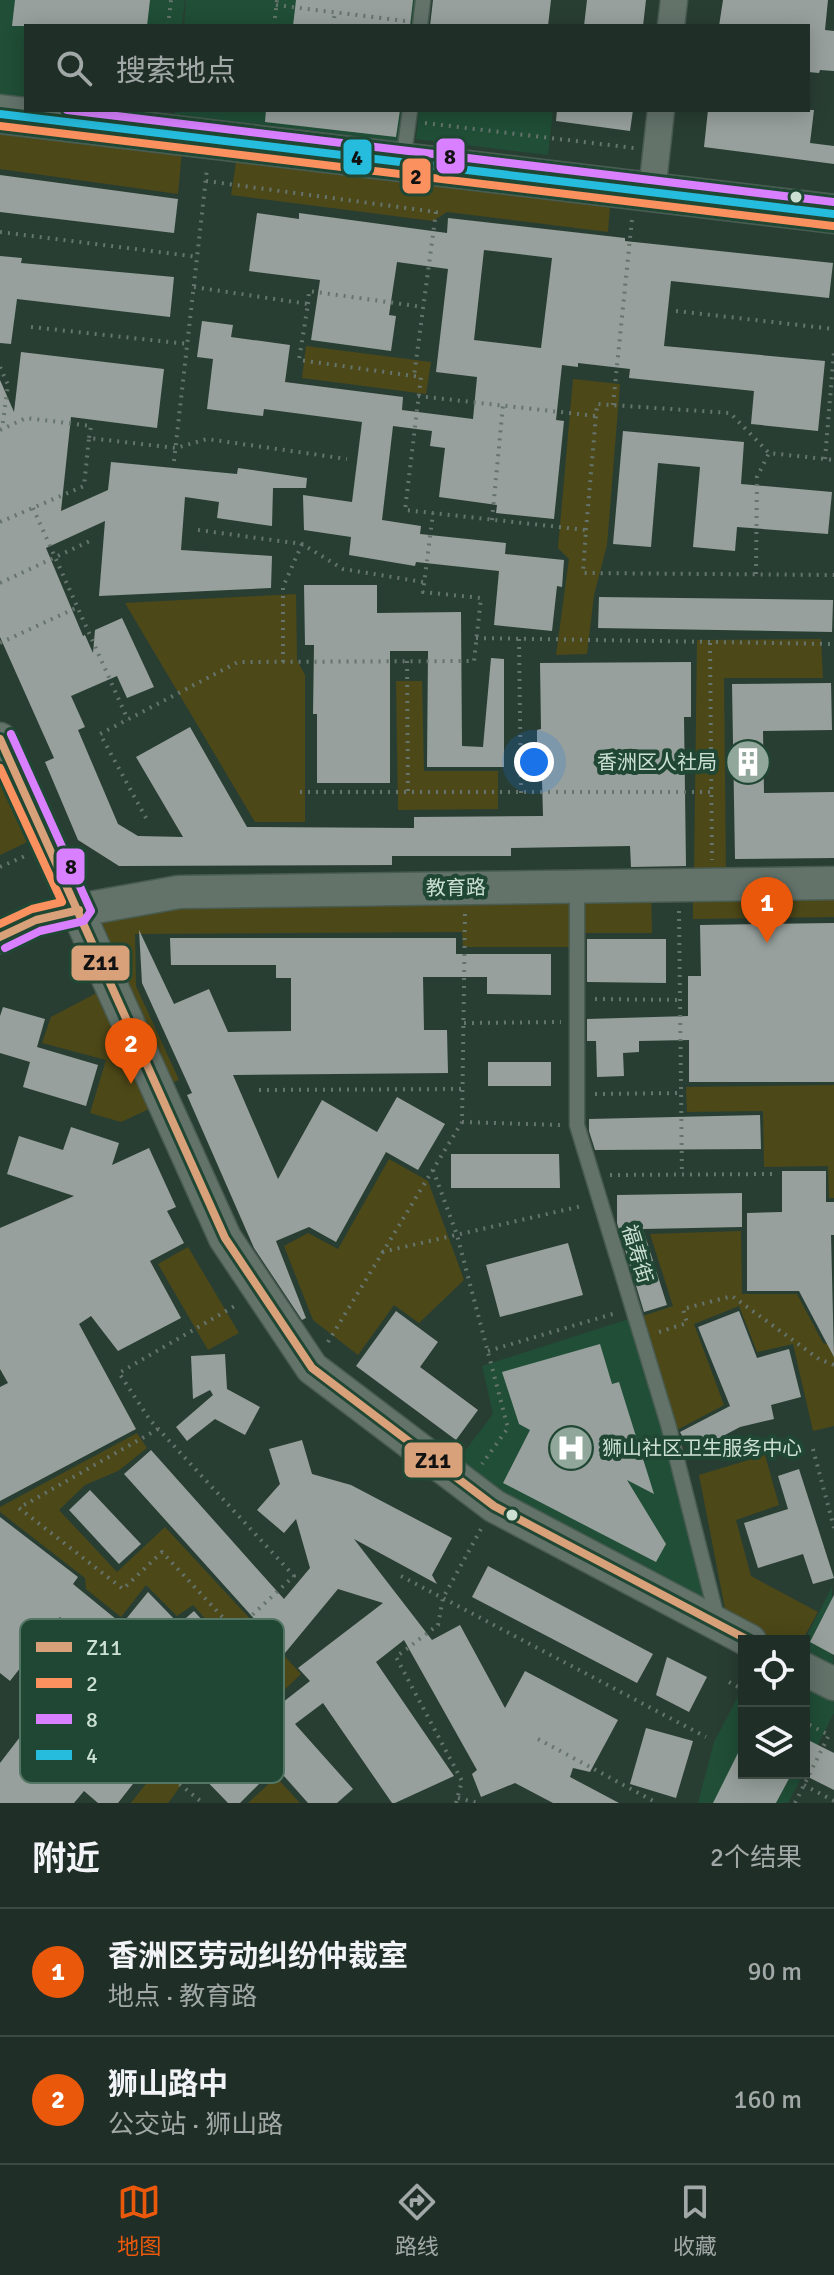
<!DOCTYPE html>
<html lang="zh">
<head>
<meta charset="utf-8">
<style>
	:root { --surface:#1f2e26; --page:#2c3a32; --text:#f1f3f6; --muted:#a1a8a7; --line:#3c4a43; --accent:#ea580c }
	body { margin:0; font-family:Signika,"Noto Sans SC",sans-serif; background:var(--page); color:var(--text) }
	.controls { position:absolute; right:24px; bottom:24px; display:grid; overflow:hidden; border-radius:0px; box-shadow:0 4px 20px #0003 }
	.controls button { width:72px; height:72px; display:grid; place-items:center; padding:0; border:0; border-bottom:2px solid var(--line); background:var(--surface); color:var(--text); font:40px sans-serif }
	.you { position:absolute; left:534px; top:762px; width:28px; height:28px; margin:-20px; border:6px solid #fff; border-radius:50%; background:#1a73e8; box-shadow:0 0 0 12px #1a73e833 }
	.badge { display:grid; place-items:center; width:52px; height:52px; border-radius:50%; background:var(--accent); color:#fff; font-size:26px; font-weight:700 }
	.pin { position:absolute; translate:-50% -66px; filter:drop-shadow(0 2px 4px #0008) }
	.pin::after { content:''; position:absolute; top:42px; width:28px; height:24px; background:inherit; clip-path:polygon(0 0,100% 0,50% 100%) }
	.list { margin:0; padding:0; list-style:none }
	h2 { display:flex; justify-content:space-between; align-items:center; height:104px; margin:0; padding:0 32px; font-size:34px }
	h2 small { font-size:26px; font-weight:400; color:var(--muted) }
	.list li { display:grid; grid-template-columns:52px 1fr auto; gap:24px; align-items:center; box-sizing:border-box; height:128px; padding:0 32px; border-top:2px solid var(--line) }
	.list b { display:block; font-size:30px; white-space:nowrap }
	.list p { margin:0; font-size:26px; white-space:nowrap; color:var(--muted) }
	.list em { font-size:26px; font-style:normal; color:var(--muted) }
	.icon { flex:none; width:44px; height:44px; fill:none; stroke:currentColor; stroke-width:2; stroke-linecap:round; stroke-linejoin:round }
	.map { position:relative; flex:none; width:834px; height:1803px; overflow:hidden }
	.search { position:absolute; background:var(--surface); box-shadow:0 4px 20px #0003; left:24px; right:24px; top:24px; height:88px; display:flex; align-items:center; gap:20px; box-sizing:border-box; padding:0 28px; border-radius:0px; color:var(--muted); font-size:30px }
	.sheet { height:360px; background:var(--surface) }
	nav { display:flex; justify-content:space-around; align-items:center; box-sizing:border-box; height:112px; border-top:2px solid var(--line); background:var(--surface); font-size:22px; color:var(--muted) }
	nav a { display:grid; justify-items:center; gap:4px }
	nav .on { color:var(--accent) }
	.map>svg:first-child { display:block }
	.built { fill:#204e37 }
	.green { fill:#4d4818 }
	.building { fill:#97a09d; fill-rule:evenodd }
	.lines { fill:none; stroke-linecap:round; stroke-linejoin:round }
	.service-casing { stroke:#495c52; stroke-width:17 }
	.minor-casing { stroke:#495c52; stroke-width:29 }
	.tertiary-casing { stroke:#495c52; stroke-width:35 }
	.secondary-casing { stroke:#495c52; stroke-width:41 }
	.path { stroke:#65746c; stroke-width:4; stroke-dasharray:2 6; stroke-linecap:butt }
	.service { stroke:#63736a; stroke-width:14 }
	.minor { stroke:#63736a; stroke-width:26 }
	.tertiary { stroke:#63736a; stroke-width:32 }
	.secondary { stroke:#63736a; stroke-width:38 }
	.bus-1-casing { stroke:#204733; stroke-width:14 }
	.bus-2-casing { stroke:#204733; stroke-width:14 }
	.bus-3-casing { stroke:#204733; stroke-width:14 }
	.bus-4-casing { stroke:#204733; stroke-width:14 }
	.bus-1 { stroke:#d9a179; stroke-width:8 }
	.bus-2 { stroke:#fa915f; stroke-width:8 }
	.bus-3 { stroke:#d880ff; stroke-width:8 }
	.bus-4 { stroke:#26bcdd; stroke-width:8 }
	.bus-dot { fill:#cbe0d3; stroke:#204733; stroke-width:3 }
	.labels { text-anchor:middle; dominant-baseline:central; stroke-width:8; stroke-linejoin:round; paint-order:stroke }
	.poi-label { font-size:20px; fill:#cbe0d3; stroke:#204733; text-anchor:end }
	.street-label { font-size:20px; fill:#cbe0d3; stroke:#204733 }
	.key { fill:#204733; stroke:#537563; stroke-width:2 }
	.key-label { font-size:22px; fill:#cbe0d3 }
	.line-badge { stroke:#204733; stroke-width:3 }
	.pale-badge-label { font-size:22px; text-anchor:middle; font-weight:bold; fill:#111 }
</style>
</head>
<body>
<div class="map">
<svg width="834" height="1803" viewBox="0 0 834 1803">
	<rect width="100%" height="100%" fill="#293e33"/>
	<!-- built -->
	<g class="built">
		<path d="M0,0H185L182,26H26V97L0,94Z"/>
		<path d="M186,0H422L418,26H184Z"/>
		<path d="M175,110H408L403,145L175,116Z"/>
		<path d="M419,110H553L548,155L416,139Z"/>
		<path d="M635,1317L718,1624L449,1472L493,1414L482,1366Z"/>
		<path d="M832,1587L834,1713L804,1772V1641Z"/>
		<path d="M744,1685V1773H804L788,1803H698L714,1742Z"/>
	</g>
	<!-- green -->
	<g class="green">
		<path d="M0,121L183,140L178,194L0,169Z"/>
		<path d="M238,149L611,194L608,232L447,212L433,221L231,195Z"/>
		<path d="M306,346L431,362L426,394L302,378Z"/>
		<path d="M573,379L620,384L607,545L594,595L587,654L556,655L569,559L558,548Z"/>
		<path d="M296,594L297,660L305,675V822H255L125,603Z"/>
		<path d="M821,639L823,678H724L726,877L694,876L697,640Z"/>
		<path d="M396,681H422L424,771H498V809L398,810Z"/>
		<path d="M0,758L38,837L0,855Z"/>
		<path d="M834,889V917L693,919V890Z"/>
		<path d="M571,892V947H463L462,932L135,934L136,986L179,1080L164,1086L85,913L178,898Z"/>
		<path d="M583,892H651L652,933H584Z"/>
		<path d="M108,987L160,1104L121,1122L90,1113L106,1060L42,1043L51,1017Z"/>
		<path d="M834,1085V1198H829L828,1166L764,1167L763,1111L687,1112L686,1087Z"/>
		<path d="M389,1159L428,1181L464,1280L419,1323L394,1305L358,1355L313,1320L284,1246L308,1233L338,1249Z"/>
		<path d="M741,1231L742,1294H797L823,1343L834,1346V1426L813,1431L793,1344L757,1352L739,1306L694,1324L724,1405L675,1431L640,1317L673,1306L650,1234Z"/>
		<path d="M188,1247L239,1333L208,1350L158,1264Z"/>
		<path d="M137,1433L147,1448L118,1471L85,1485L59,1510L117,1572L165,1527L301,1674L276,1698L193,1605L177,1616L146,1585L121,1617L86,1589L85,1578L0,1512V1507Z"/>
		<path d="M765,1455L779,1505L736,1520L751,1576L818,1612L802,1641H763L728,1624L699,1475Z"/>
		<path d="M184,1735L205,1752C190,1768 182,1786 168,1803H131Z"/>
		<path d="M276,1777L300,1803H248Z"/>
	</g>
	<!-- building -->
	<g class="building">
		<path d="M15,0H150L147,26H12Z"/>
		<path d="M296,0H413L410,26H293Z"/>
		<path d="M433,0H551L548,26H430Z"/>
		<path d="M587,0H646L643,26H584Z"/>
		<path d="M723,0H828L825,30L834,31V71L820,70L819,73L808,72V26H719Z"/>
		<path d="M266,110H400L396,137L265,122Z"/>
		<path d="M557,110H633L630,131L556,121Z"/>
		<path d="M708,110H814L810,143L834,146V164L704,147Z"/>
		<path d="M0,175L178,199L174,233L0,212Z"/>
		<path d="M257,213L299,219V213L447,233L448,218L625,238V241L833,263L829,298L671,281L664,346L825,361L818,431L751,424L754,391L629,378L630,369L578,363V367L562,365L556,420L564,421L554,519L496,513L497,505L439,497L445,448L430,446L432,431L393,426L382,520L421,526L420,534L506,543L505,554L564,560L562,587L557,586L552,631L494,625L499,571L416,562L415,566L349,555L351,537L304,530L303,495L352,502L362,422L264,409L263,416L207,409L213,359L197,357L202,321L233,325L231,337L290,345L285,382L403,397L402,410L473,419L477,377L436,372L448,269L397,262L389,315L396,316L391,351L311,340L320,280L249,271ZM484,250L552,258L541,348L474,340Z"/>
		<path d="M0,256L22,258L21,263L174,277L170,317L17,299L11,344L0,343Z"/>
		<path d="M21,352L164,369L157,428L71,417L61,511L108,490L111,462L237,474L238,468L307,478L306,488H273L272,526L217,518L219,502L185,497L181,550L272,556L271,588L99,596L105,521L46,548L83,636L85,635L93,653L95,630L122,618L154,687L127,698L117,676L71,696L85,727L78,730L118,824L138,836L183,837L136,757L190,727L247,827L414,828V817L543,816L542,780H537V730L541,729L540,663L691,662V717H684L686,866L631,867L630,846L511,848V856H392V865L119,866L78,840L45,762L54,758L0,637V380L14,412Z"/>
		<path d="M623,431L744,442L741,484L832,492L828,534L737,527L735,551L693,547L700,467L658,463L651,547L613,544Z"/>
		<path d="M304,585H377V613L461,612L462,746L483,747L491,658L504,659V767H427L428,651H390V783H317V714H313L314,645H305Z"/>
		<path d="M599,597L833,600L832,632L598,628Z"/>
		<path d="M831,683L832,730L763,731L764,793L834,792V858L735,859L732,684Z"/>
		<path d="M834,923V1082H689V1040L639,1041V1052L623,1053L624,1076L597,1077L596,1041H587V1019L688,1016V976H701L700,925Z"/>
		<path d="M139,930L174,1004L209,989L228,1032L291,1031V978H276V965H171L170,938H456V954H551V995L487,994V977H423L424,1030H447L448,1073L233,1075L278,1179L322,1100L377,1132L397,1097L445,1124L418,1170L386,1152L336,1242L309,1227L276,1241L306,1318L302,1320L254,1248L187,1095L192,1093L142,983Z"/>
		<path d="M587,939H666V983L587,982Z"/>
		<path d="M3,1007L45,1019L37,1047L98,1065L86,1106L23,1087L30,1062L0,1053V1016Z"/>
		<rect x="488" y="1062" width="63" height="24"/>
		<path d="M760,1115L761,1149L595,1150L589,1131V1119Z"/>
		<path d="M71,1127L119,1143L112,1165L149,1148L176,1207L167,1211L184,1243L150,1261L181,1318L118,1351L91,1316L79,1324L136,1429L0,1501V1387L8,1383L0,1369V1228L74,1196L7,1174L19,1136L63,1150Z"/>
		<path d="M451,1154H559L560,1188H451Z"/>
		<path d="M782,1171H826V1202H834V1235H831L834,1357L799,1291H747V1213L782,1212Z"/>
		<path d="M742,1193V1227L643,1229L667,1305L644,1312L617,1223V1195Z"/>
		<path d="M568,1243L583,1295L500,1317L486,1265Z"/>
		<path d="M396,1311L438,1342L420,1367L478,1410L456,1440L356,1366Z"/>
		<path d="M739,1311L757,1358L789,1349L801,1397L771,1405L774,1419L740,1427L691,1453L680,1432L730,1406L698,1327Z"/>
		<path d="M600,1344L612,1384L619,1382L654,1494L627,1480L666,1544L656,1562L503,1483L530,1430L519,1424L502,1372Z"/>
		<path d="M225,1354L227,1389L260,1407L245,1435L215,1419L187,1441L176,1427L213,1395L210,1390L193,1399L191,1356Z"/>
		<path d="M302,1440L312,1474L351,1485L452,1538L432,1575L437,1584L354,1539L432,1640L460,1625L505,1708L525,1671L618,1720L590,1772L573,1768L570,1777L619,1803H553L515,1783L481,1797L472,1774L477,1770L404,1640L376,1662L454,1776L395,1803H392L323,1703L295,1724L353,1789L337,1803H308L276,1767L240,1803H228L195,1769L213,1752L184,1726L151,1769L147,1766L118,1803H98L84,1791L74,1803H0V1763L43,1707L37,1702L87,1639L60,1617L10,1681L0,1673V1517L78,1577L73,1584L122,1624L148,1592L179,1624L194,1611L259,1684L249,1696L255,1701L266,1692L278,1706L310,1681L298,1668L383,1603L338,1589L285,1653L124,1474L151,1450L284,1599L310,1568L296,1519L284,1533L257,1510L280,1484L269,1449Z"/>
		<path d="M799,1469L834,1578L813,1584L803,1554L758,1568L744,1523L788,1509L778,1476Z"/>
		<path d="M90,1490L141,1544L119,1564L69,1510Z"/>
		<path d="M488,1566L653,1654L637,1683L472,1597Z"/>
		<path d="M834,1595V1655L810,1642Z"/>
		<path d="M667,1657L707,1677L689,1712L656,1695Z"/>
		<path d="M646,1728L693,1741L676,1798L630,1784Z"/>
		<path d="M804,1738L834,1753V1790L804,1775Z"/>
		<path d="M744,1741V1773H792L776,1803H713Z"/>
	</g>
	<g class="lines">
		<!-- service casing -->
		<g class="service-casing">
			<g id="service">
				<path d="M420,26L423,0"/>
				<path d="M403,161L410,110"/>
				<path d="M577,887V1125L668,1424L717,1618"/>
			</g>
		</g>
		<!-- minor casing -->
		<g class="minor-casing">
			<g id="minor">
				<path d="M671,26L674,0"/>
				<path d="M652,191L661,110"/>
			</g>
		</g>
		<!-- tertiary casing -->
		<g class="tertiary-casing">
			<g id="tertiary">
				<path d="M0,739L225,1238L312,1368L494,1506L750,1641"/>
				<path d="M0,937L36,920L79,910L179,892L834,883"/>
				<path d="M804,1669L834,1684"/>
			</g>
		</g>
		<!-- secondary casing -->
		<g class="secondary-casing">
			<path id="secondary" d="M0,114L834,214"/>
		</g>
		<!-- path -->
		<g class="path">
			<path d="M276,5L405,21"/>
			<path d="M168,26L171,0"/>
			<path d="M274,26L277,0"/>
			<path d="M333,26L335,12"/>
			<path d="M425,123L634,148"/>
			<path d="M206,181L436,212L414,376"/>
			<path d="M0,232L198,257"/>
			<path d="M194,287L308,304L299,360L421,377L405,510L586,530L583,573L834,575"/>
			<path d="M308,304L309,291L423,307"/>
			<path d="M676,311L834,329"/>
			<path d="M31,327L188,344"/>
			<path d="M0,367L8,385L2,429"/>
			<path d="M418,396L596,416"/>
			<path d="M613,405L632,219"/>
			<path d="M0,430L26,418L91,426L89,438"/>
			<path d="M825,459L834,351"/>
			<path d="M174,461L207,169"/>
			<path d="M33,508L128,720"/>
			<path d="M492,520L503,405"/>
			<path d="M0,522L84,486L89,438L176,448L207,439L347,459"/>
			<path d="M198,530L302,544L343,569L423,582"/>
			<path d="M586,530L597,404L730,413L769,453L834,460"/>
			<path d="M756,574L757,477L769,453"/>
			<path d="M0,583L92,540"/>
			<path d="M476,638L834,644"/>
			<path d="M519,639L521,793"/>
			<path d="M0,643L78,607"/>
			<path d="M710,643L712,860"/>
			<path d="M407,661L408,793"/>
			<path d="M283,662V587L302,544"/>
			<path d="M300,792H712"/>
			<path d="M146,818L100,734L238,662L474,661L481,598L423,592L433,513"/>
			<path d="M0,867L25,856"/>
			<path d="M679,911L682,1175"/>
			<path d="M465,914L462,1122L562,1125"/>
			<path d="M595,999L680,1000"/>
			<path d="M464,1023L561,1022"/>
			<path d="M259,1090L462,1089"/>
			<path d="M595,1094L681,1093"/>
			<path d="M433,1170L457,1235L508,1428L482,1464"/>
			<path d="M610,1175L772,1174"/>
			<path d="M382,1252L582,1206"/>
			<path d="M659,1332L687,1323L683,1309L732,1296L819,1359L834,1365"/>
			<path d="M328,1342L462,1122"/>
			<path d="M488,1351L616,1313"/>
			<path d="M158,1429L19,1508L123,1589L162,1552L283,1682"/>
			<path d="M813,1449L834,1528"/>
			<path d="M401,1576L706,1737"/>
			<path d="M235,1631L294,1576L150,1420L119,1373L238,1304"/>
			<path d="M729,1682L744,1690"/>
			<path d="M538,1739L657,1803"/>
			<path d="M167,1774L203,1803"/>
			<path d="M804,1785L834,1801"/>
			<path d="M458,1798L478,1803"/>
			<path d="M456,1803L462,1781L396,1657L438,1625L443,1598L481,1529"/>
			<path d="M795,1803L829,1735L804,1722"/>
		</g>
		<!-- service -->
		<use href="#service" class="service"/>
		<!-- minor -->
		<use href="#minor" class="minor"/>
		<!-- tertiary -->
		<use href="#tertiary" class="tertiary"/>
		<!-- secondary -->
		<use href="#secondary" class="secondary"/>
		<!-- bus-1 casing -->
		<g class="bus-1-casing">
			<g id="bus-1">
				<path d="M0,739L225,1238L312,1368L494,1506L750,1641"/>
				<path d="M0,937L36,920L79,910"/>
			</g>
		</g>
		<!-- bus-2 casing -->
		<g class="bus-2-casing">
			<g id="bus-2">
				<path d="M0,126L833,226"/>
				<path d="M0,768L62,902L32,909L0,924"/>
			</g>
		</g>
		<!-- bus-3 casing -->
		<g class="bus-3-casing">
			<g id="bus-3">
				<path d="M67,110L834,202"/>
				<path d="M5,948L40,931L84,921L91,911L11,734"/>
			</g>
		</g>
		<!-- bus-4 casing -->
		<g class="bus-4-casing">
			<path id="bus-4" d="M0,114L834,214"/>
		</g>
		<!-- bus-1 -->
		<use href="#bus-1" class="bus-1"/>
		<!-- bus-2 -->
		<use href="#bus-2" class="bus-2"/>
		<!-- bus-3 -->
		<use href="#bus-3" class="bus-3"/>
		<!-- bus-4 -->
		<use href="#bus-4" class="bus-4"/>
	</g>
	<!-- icons -->
	<defs>
		<g id="building-disc" transform="scale(2.3)"><circle r="9.5" fill="#92a79b" stroke="#204733"/><path d="M-4-6H4V6H1V3H-1V6H-4ZM-2.5-4.3h1.7v1.8h-1.7ZM.8-4.3h1.7v1.8H.8ZM-2.5-1h1.7V.8h-1.7ZM.8-1h1.7V.8H.8Z" fill="#fff"/></g>
		<g id="hospital-disc" transform="scale(2.3)"><circle r="9.5" fill="#92a79b" stroke="#204733"/><path d="M-5-5h3v3.5h4V-5h3V5h-3V1.5h-4V5h-3Z" fill="#fff"/></g>
	</defs>
	<g fill-rule="evenodd">
		<use href="#building-disc" x="748" y="762"/>
		<use href="#hospital-disc" x="571" y="1448"/>
	</g>
	<!-- markers -->
	<g class="bus-dot">
		<circle cx="796" cy="197" r="7"/>
		<circle cx="512" cy="1515" r="7"/>
	</g>
	<g class="labels">
		<!-- poi labels -->
		<g class="poi-label">
			<text x="717" y="762">香洲区人社局</text>
			<text x="602" y="1448" text-anchor="start">狮山社区卫生服务中心</text>
		</g>
		<!-- street labels -->
		<g class="street-label">
			<text transform="translate(456 888) rotate(-1)">教育路</text>
			<text transform="translate(637 1254) rotate(73)">福寿街</text>
		</g>
	</g>
	<!-- legend -->
	<rect x="20" y="1619" width="264" height="164" rx="12" class="key"/>
	<rect x="36" y="1642" width="36" height="10" fill="#d9a179"/>
	<rect x="36" y="1678" width="36" height="10" fill="#fa915f"/>
	<rect x="36" y="1714" width="36" height="10" fill="#d880ff"/>
	<rect x="36" y="1750" width="36" height="10" fill="#26bcdd"/>
	<g class="key-label">
		<text x="86" y="1655">Z11</text>
		<text x="86" y="1691">2</text>
		<text x="86" y="1727">8</text>
		<text x="86" y="1763">4</text>
	</g>
	<g class="line-badge">
		<rect x="435" y="137" width="31" height="38" rx="8" fill="#d880ff"/>
		<rect x="342" y="138" width="31" height="38" rx="8" fill="#26bcdd"/>
		<rect x="401" y="157" width="31" height="38" rx="8" fill="#fa915f"/>
		<rect x="55" y="847" width="31" height="39" rx="8" fill="#d880ff"/>
		<rect x="70" y="944" width="61" height="38" rx="8" fill="#d9a179"/>
		<rect x="403" y="1441" width="61" height="38" rx="8" fill="#d9a179"/>
	</g>
	<g class="pale-badge-label">
		<text x="450" y="164">8</text>
		<text x="357" y="165">4</text>
		<text x="416" y="184">2</text>
		<text x="71" y="874">8</text>
		<text x="101" y="970">Z11</text>
		<text x="433" y="1468">Z11</text>
	</g>
</svg>
<div class="controls">
<button><svg class="icon" aria-label="locate" viewBox="0 0 24 24"><circle cx="12" cy="12" r="6"/><path d="M12 2v4M12 18v4M2 12h4M18 12h4"/></svg></button>
<button><svg class="icon" aria-label="layers" viewBox="0 0 24 24"><path d="M12 4l9 5-9 5-9-5zM3 14l9 5 9-5"/></svg></button>
</div>
<div class="you"></div>
<div class="pin badge" style="left:767px;top:943px">1</div>
<div class="pin badge" style="left:131px;top:1084px">2</div>
<div class="search"><svg class="icon" aria-label="search" viewBox="0 0 24 24"><circle cx="10" cy="10" r="6"/><path d="M15 15l6 6"/></svg>搜索地点</div>
</div>
<section class="sheet">
<h2>附近<small>2个结果</small></h2>
<ul class="list">
<li><span class="badge">1</span><div><b>香洲区劳动纠纷仲裁室</b><p>地点 · 教育路</p></div><em>90 m</em></li>
<li><span class="badge">2</span><div><b>狮山路中</b><p>公交站 · 狮山路</p></div><em>160 m</em></li>
</ul>
</section>
<nav>
<a class="on"><svg class="icon" aria-label="map" viewBox="0 0 24 24"><path d="M3 6l6-2 6 2 6-2v14l-6 2-6-2-6 2zM9 4v14M15 6v14"/></svg>地图</a>
<a><svg class="icon" aria-label="directions" viewBox="0 0 24 24"><path d="M12 3l9 9-9 9-9-9zM9 14v-3h6M13 9l2 2-2 2"/></svg>路线</a>
<a><svg class="icon" aria-label="saved" viewBox="0 0 24 24"><path d="M7 4h10v16l-5-4-5 4z"/></svg>收藏</a>
</nav>
</body>
</html>
